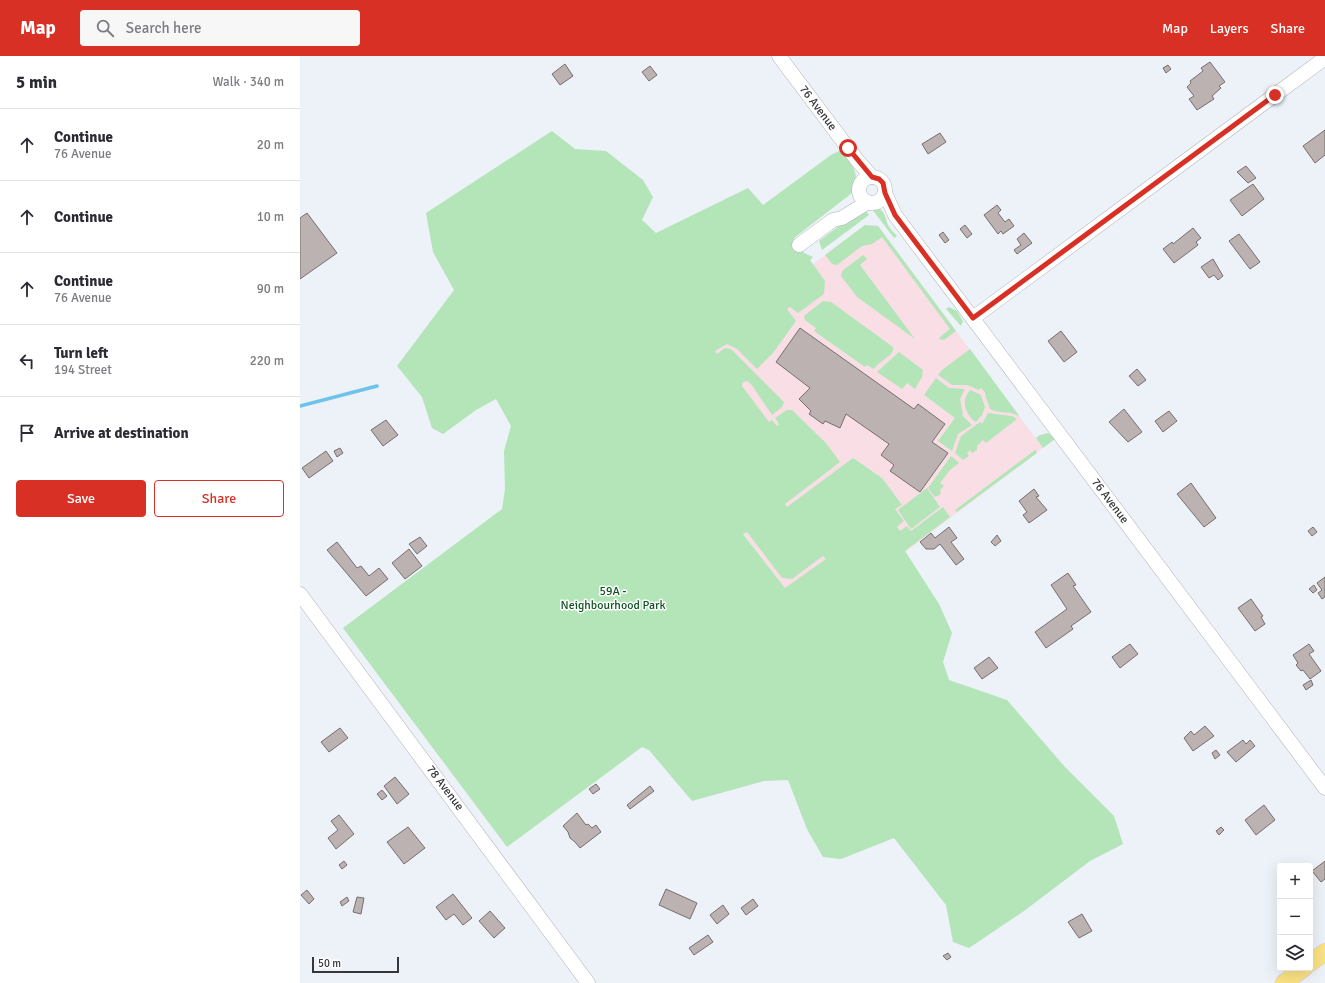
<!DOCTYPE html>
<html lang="en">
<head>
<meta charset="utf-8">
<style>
	:root { --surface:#fff; --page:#f7f7f7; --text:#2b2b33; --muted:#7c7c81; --line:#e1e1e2; --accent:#d93025 }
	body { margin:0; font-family:Signika,sans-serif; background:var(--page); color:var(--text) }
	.controls { position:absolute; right:12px; bottom:12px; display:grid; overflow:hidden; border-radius:4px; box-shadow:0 4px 16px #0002 }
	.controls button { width:36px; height:36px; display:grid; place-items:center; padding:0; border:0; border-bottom:1px solid var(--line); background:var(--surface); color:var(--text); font:20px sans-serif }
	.scale { position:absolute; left:12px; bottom:10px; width:87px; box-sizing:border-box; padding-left:4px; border:2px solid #36373a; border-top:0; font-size:11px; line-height:14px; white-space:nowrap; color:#36373a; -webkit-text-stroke:3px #fff; paint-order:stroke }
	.stop { position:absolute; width:12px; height:12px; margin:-9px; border:3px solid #d93025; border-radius:50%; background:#fff }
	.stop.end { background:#d93025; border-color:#fff; box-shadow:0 1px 4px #0008 }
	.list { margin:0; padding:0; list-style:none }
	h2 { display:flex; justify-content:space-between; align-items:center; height:52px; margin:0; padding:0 16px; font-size:17px }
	h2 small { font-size:13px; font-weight:400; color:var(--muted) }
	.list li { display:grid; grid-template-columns:26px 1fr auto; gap:12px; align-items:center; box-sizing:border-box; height:72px; padding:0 16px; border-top:1px solid var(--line) }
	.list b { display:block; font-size:15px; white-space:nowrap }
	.list p { margin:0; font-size:13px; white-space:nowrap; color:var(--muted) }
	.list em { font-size:13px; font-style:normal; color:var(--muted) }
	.actions { display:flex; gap:8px; padding:12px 16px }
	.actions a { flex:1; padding:9px 0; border:1px solid var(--accent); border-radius:4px; text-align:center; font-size:14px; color:var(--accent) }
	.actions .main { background:var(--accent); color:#fff }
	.icon { flex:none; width:22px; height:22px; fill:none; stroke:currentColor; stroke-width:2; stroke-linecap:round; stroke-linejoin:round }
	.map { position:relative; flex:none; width:1025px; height:927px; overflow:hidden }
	header { display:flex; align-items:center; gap:24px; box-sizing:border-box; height:56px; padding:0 20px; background:var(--accent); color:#fff }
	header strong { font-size:19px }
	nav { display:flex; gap:22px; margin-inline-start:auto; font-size:14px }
	.search { width:280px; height:36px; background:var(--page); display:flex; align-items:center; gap:10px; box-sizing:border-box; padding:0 14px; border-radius:4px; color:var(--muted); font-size:15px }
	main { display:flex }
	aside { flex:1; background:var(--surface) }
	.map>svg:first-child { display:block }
	.education { fill:#f9dfe5 }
	.green { fill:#b3e5b8; fill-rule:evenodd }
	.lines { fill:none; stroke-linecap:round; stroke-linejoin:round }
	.stream { stroke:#6ec3ea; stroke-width:3.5 }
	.building { fill:#bbb2b1; stroke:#776e6e }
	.minor-casing { stroke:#b1b4bb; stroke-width:15 }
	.major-casing { stroke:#cfcfd0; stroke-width:18 }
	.minor { stroke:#fff; stroke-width:14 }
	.major { stroke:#fbe284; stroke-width:17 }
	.route { stroke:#d93025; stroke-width:5 }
	.labels { text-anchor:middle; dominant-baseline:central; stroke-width:3; stroke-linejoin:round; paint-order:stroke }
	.street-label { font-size:12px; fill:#36373a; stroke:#fff }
	.park-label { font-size:12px; fill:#0e5220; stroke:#fff }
</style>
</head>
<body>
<header>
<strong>Map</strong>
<div class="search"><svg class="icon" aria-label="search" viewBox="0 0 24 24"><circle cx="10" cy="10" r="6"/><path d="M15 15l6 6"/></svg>Search here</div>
<nav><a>Map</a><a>Layers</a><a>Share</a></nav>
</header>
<main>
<aside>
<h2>5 min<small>Walk · 340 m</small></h2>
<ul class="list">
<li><svg class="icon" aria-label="ahead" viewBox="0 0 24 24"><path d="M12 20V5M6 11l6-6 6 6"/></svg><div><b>Continue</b><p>76 Avenue</p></div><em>20 m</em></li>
<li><svg class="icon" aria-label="ahead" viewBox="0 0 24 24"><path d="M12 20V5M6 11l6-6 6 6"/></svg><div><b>Continue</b></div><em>10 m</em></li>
<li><svg class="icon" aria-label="ahead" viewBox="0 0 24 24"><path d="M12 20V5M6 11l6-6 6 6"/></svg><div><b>Continue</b><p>76 Avenue</p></div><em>90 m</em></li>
<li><svg class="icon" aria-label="left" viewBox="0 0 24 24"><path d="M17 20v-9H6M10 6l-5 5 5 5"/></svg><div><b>Turn left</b><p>194 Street</p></div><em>220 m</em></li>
<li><svg class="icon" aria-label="arrive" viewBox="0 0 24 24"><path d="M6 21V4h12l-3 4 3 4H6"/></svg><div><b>Arrive at destination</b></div></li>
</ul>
<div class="actions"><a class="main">Save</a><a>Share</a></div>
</aside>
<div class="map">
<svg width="1025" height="927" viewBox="0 0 1025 927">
	<rect width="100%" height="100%" fill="#edf1f8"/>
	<!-- education -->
	<path class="education" d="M565,169L578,170L743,392L552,536L485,533L340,339Z"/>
	<!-- green -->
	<g class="green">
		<path d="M252,75L275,93L306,95L343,124L353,141L342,164L356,177L448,132L463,149L531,99L541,94C552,107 562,120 552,137L494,182L504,197L513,201L510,204L525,225L524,238L498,257L490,251L487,253L496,265L473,297L457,313L437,293L427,288L415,295L417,298L425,292L431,293L484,346L482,351L472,359L451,328L447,325L443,326L442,330L469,366L472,364L477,370L479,368L475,362L487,354H492L526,387L540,406L485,448L487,451L553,402L582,422L602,449L595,453L604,465L597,471L600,475L607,470L611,475L643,451L650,461L605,495L639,548L652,577L643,606L649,624L707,644L765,711L814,760L823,788L790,805L724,855L669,892L653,886L646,849L594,782L541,803L523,801L507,773L488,724L464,725L392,745L349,694L342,691L207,791L43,572L202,453L205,433L204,395L211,370L196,343L176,354L143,378L132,372L122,341L97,310L154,234L133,196L126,157ZM447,476L482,522L492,523L523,500L526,503L485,532L443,478Z"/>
		<path d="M572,150C584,152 585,160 588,169C590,173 594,177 597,180L594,182L572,153Z"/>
		<path d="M563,152L569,159L522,194L519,185Z"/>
		<path d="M565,169L578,170L656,275L644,284L639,283L640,281L650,273L582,181L572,188L562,190L537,209L532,208L525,199Z"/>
		<path d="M563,199L567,203L560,209L615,283L557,241L541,220L542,215Z"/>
		<path d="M523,245L531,246L593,291V295C588,303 579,305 574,313L567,309L565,311L514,275L516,272L505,264L504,260Z"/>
		<path d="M649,251L657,255L663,265L661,270L646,253Z"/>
		<path d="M670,293L720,361C709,353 701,359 690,353L685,339L686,338L681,332L679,334L667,329H652L638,319L642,314Z"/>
		<path d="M599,296L623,314L622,321L615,333L607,327L602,333L577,316Z"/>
		<path d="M636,322L649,332L665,333L660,343L663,358L662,359L672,369L658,378L652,395L638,385L655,362L624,339Z"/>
		<path d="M671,334L681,339L685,351L682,359L676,366C665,360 660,342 671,334Z"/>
		<path d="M688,357L712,360L717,363L686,387L683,384L677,390V394L672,397L670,394L667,397L669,400L663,404L655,397L661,380L680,366L682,368Z"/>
		<path d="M748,377L755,383L743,392L736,382L740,379Z"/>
		<path d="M735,394L737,397L657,456L655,454Z"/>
		<path d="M651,400L659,407L650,414L640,427L644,430L640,434L641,438L635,441L628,432Z"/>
		<path d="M627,432L640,451L611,473L598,454Z"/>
	</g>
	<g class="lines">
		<!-- stream -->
		<path class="stream" d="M0,350L77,330"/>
	</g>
	<!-- building -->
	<g class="building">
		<path d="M910,6L925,26L919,30L921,32L912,40L914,43L897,54L889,43L894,40L887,31L891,27L890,25L903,15L901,12Z"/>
		<path d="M265,8L273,20L260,29L252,18Z"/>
		<path d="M868,9L871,13L866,17L863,12Z"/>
		<path d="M350,10L357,19L349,25L342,16Z"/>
		<path d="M1025,74V99L1015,107L1003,90Z"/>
		<path d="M640,77L646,86L628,98L622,88Z"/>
		<path d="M946,110L956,122L948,127L937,116Z"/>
		<path d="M953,128L964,143L942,160L930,144Z"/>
		<path d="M697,149L701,154L698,157L705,166L709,163L714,170L703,178L701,175L698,178L684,159Z"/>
		<path d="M7,157L37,197L0,223V162Z"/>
		<path d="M665,169L672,178L667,182L660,173Z"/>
		<path d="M893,172L901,182L896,186L898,189L874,207L863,193L872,186L873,188Z"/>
		<path d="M643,176L649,184L645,187L639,179Z"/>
		<path d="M724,177L732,187L717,198L714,194L721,189L717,183Z"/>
		<path d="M939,178L960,206L950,213L929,185Z"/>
		<path d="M913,203L923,220L918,224L914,219L909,222L901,211Z"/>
		<path d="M500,272L614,353L618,348L645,368L632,386L648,397L620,436L590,415L594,409L581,399L589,388L546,358L540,372L525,365L523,368L509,358L511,355L499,343L510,332L476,306Z"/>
		<path d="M761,275L777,296L764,306L748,285Z"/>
		<path d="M837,313L846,324L838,330L829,320Z"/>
		<path d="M824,353L842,376L828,386L809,366Z"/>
		<path d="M869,355L877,365L863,376L855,365Z"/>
		<path d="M86,364L98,379L83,390L71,374Z"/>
		<path d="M40,392L43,397L37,401L34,395Z"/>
		<path d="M26,395L33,405L9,422L2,412Z"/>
		<path d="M891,427L916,462L904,471L877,438Z"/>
		<path d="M734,433L739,440L736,441L747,454L729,467L723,459L727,456L719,445Z"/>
		<path d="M649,471L657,482L651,486L664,503L656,509L640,488L634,493H626L620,486L631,477L635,482Z"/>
		<path d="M1013,471L1017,476L1012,480L1008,475Z"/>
		<path d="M697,479L701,485L695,490L691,486Z"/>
		<path d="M120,481L127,490L117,498L109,488Z"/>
		<path d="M37,486L57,512L61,510L69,520L79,512L88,523L66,540L27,494Z"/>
		<path d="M109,493L122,510L105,523L92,507Z"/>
		<path d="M768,517L776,529L773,530L791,556L771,570L773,573L746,592L735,576L767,553L751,529Z"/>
		<path d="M1025,521V541L1022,543L1018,537L1022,534L1017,527Z"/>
		<path d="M1014,529L1017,534L1013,537L1009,533Z"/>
		<path d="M951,543L963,560L961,561L965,568L955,575L938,552Z"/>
		<path d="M830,588L838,598L820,612L812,601Z"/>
		<path d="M1009,588L1014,595L1009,598L1021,615L1010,623L1003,614L1001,615L996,609L998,607L993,599Z"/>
		<path d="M689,601L698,612L682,623L674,612Z"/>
		<path d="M1011,624L1013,629L1006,634L1003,629Z"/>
		<path d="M905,670L914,680L893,695L884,682L891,675L894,679Z"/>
		<path d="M40,672L48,682L29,696L21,686Z"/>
		<path d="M943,684L946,688L950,684L955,690L936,706L927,696Z"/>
		<path d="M916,694L920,699L915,703L912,697Z"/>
		<path d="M95,721L109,738L97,748L84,730Z"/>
		<path d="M296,728L300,733L293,738L289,733Z"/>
		<path d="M350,730L354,735L330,753L327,749Z"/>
		<path d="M82,734L87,740L82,744L77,738Z"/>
		<path d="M964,749L975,764L956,779L945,764Z"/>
		<path d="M277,757L286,769L288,768L292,772L296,769L301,776L280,792L275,786L270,782L268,776L263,770Z"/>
		<path d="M39,759L54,778L36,793L28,782L38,774L31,765Z"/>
		<path d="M108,771L125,792L104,808L87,786Z"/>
		<path d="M921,771L924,774L919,779L916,775Z"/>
		<path d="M44,805L47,809L42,813L39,809Z"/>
		<path d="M1025,805V823L1021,826L1012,815Z"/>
		<path d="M366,833L397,847L390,863L359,849Z"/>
		<path d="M7,834L14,843L9,848L1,839Z"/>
		<path d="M153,838L172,862L163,869L154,858L146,864L136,851Z"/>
		<path d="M47,841L49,845L42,850L40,846Z"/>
		<path d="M57,841L64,842L61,858L53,856Z"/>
		<path d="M453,843L458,850L446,859L441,852Z"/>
		<path d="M423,849L429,858L417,868L410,859Z"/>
		<path d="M190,855L205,872L194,882L179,865Z"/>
		<path d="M782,858L792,875L779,882L768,866Z"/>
		<path d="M408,879L413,886L394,899L389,892Z"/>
		<path d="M648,897L651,901L647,904L643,900Z"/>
	</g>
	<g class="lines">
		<!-- minor casing -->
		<g class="minor-casing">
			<g id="minor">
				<path d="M479,0L557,104L572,121"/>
				<circle cx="572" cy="134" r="13"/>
				<path d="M585,137L595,159L1025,732"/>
				<path d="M499,189L533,164L542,162L568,146"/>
				<path d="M673,262L1025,2"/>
				<path d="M0,538L288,927"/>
			</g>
		</g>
		<!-- major casing -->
		<g class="major-casing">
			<g id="major">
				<path d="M1010,907L1025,896"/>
				<path d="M984,927L1004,912"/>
			</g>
		</g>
		<!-- minor -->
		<use href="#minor" class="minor"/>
		<!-- major -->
		<use href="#major" class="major"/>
	</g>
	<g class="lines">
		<!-- route -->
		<path class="route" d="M548,92L572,121L579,123L583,127L585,137L595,159L673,262L975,39"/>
	</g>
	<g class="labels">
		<!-- street labels -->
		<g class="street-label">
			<text transform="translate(518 52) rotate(53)">76 Avenue</text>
			<text transform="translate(810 445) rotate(53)">76 Avenue</text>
			<text transform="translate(145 732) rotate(53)">78 Avenue</text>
		</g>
		<!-- park labels -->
		<g class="park-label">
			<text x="313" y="535">59A -<tspan x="313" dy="14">Neighbourhood Park</tspan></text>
		</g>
	</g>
</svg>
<div class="controls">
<button>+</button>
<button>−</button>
<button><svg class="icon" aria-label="layers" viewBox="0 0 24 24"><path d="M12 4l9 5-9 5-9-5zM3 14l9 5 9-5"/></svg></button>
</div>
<div class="scale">50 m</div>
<div class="stop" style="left:548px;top:92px"></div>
<div class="stop end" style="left:975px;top:39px"></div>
</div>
</main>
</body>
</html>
